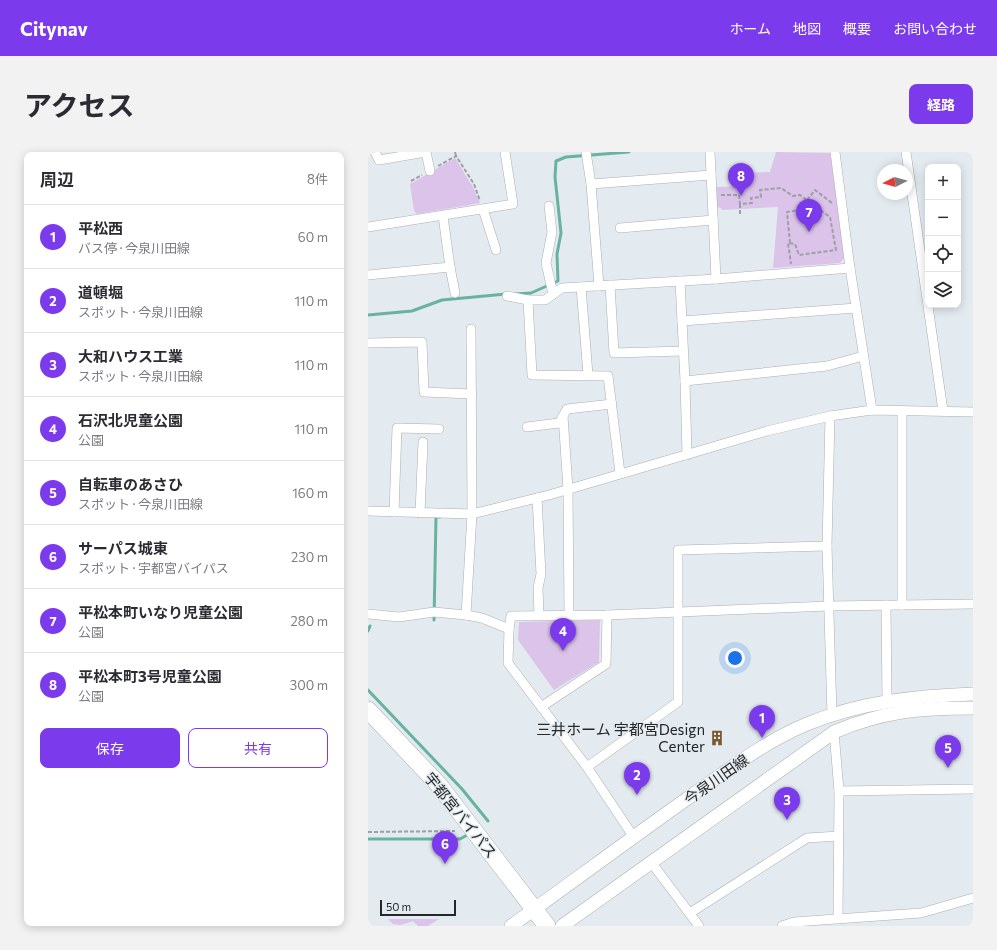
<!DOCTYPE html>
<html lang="ja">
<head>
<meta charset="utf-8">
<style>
	:root { --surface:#fff; --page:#f2f2f3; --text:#2b2b33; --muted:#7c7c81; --line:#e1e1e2; --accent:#7c3aed }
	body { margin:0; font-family:Commissioner,"Noto Sans JP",sans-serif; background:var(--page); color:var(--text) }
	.controls { position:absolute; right:12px; top:12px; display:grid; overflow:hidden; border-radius:8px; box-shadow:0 2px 10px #0003 }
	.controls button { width:36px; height:36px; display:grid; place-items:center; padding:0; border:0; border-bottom:1px solid var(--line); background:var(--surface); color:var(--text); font:20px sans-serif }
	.compass { position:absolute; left:509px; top:12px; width:36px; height:36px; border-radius:50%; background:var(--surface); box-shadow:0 2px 10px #0003; rotate:264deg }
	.scale { position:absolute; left:12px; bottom:10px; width:76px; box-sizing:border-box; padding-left:4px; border:2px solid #252729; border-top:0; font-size:11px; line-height:14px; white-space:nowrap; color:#252729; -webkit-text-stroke:3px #e4ebf0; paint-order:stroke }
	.you { position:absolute; left:367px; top:506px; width:14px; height:14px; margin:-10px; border:3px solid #fff; border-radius:50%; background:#1a73e8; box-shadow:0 0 0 6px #1a73e833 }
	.badge { display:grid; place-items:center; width:26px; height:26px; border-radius:50%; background:var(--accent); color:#fff; font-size:13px; font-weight:700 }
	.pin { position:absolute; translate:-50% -33px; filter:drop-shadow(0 1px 2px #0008) }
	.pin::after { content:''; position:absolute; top:21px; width:14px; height:12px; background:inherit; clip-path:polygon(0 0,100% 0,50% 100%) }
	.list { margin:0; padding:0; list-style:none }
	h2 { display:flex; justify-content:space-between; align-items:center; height:52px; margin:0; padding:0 16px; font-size:17px }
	h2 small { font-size:13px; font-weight:400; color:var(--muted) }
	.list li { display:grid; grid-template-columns:26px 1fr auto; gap:12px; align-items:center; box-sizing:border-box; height:64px; padding:0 16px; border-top:1px solid var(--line) }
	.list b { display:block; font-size:15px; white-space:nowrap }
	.list p { margin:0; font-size:13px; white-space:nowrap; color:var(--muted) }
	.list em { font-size:13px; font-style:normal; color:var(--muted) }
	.actions { display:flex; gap:8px; padding:12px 16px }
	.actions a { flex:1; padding:9px 0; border:1px solid var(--accent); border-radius:8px; text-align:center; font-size:14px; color:var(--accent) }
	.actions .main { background:var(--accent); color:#fff }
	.icon { flex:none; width:22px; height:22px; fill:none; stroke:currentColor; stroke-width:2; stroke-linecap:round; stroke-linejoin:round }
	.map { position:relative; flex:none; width:605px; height:774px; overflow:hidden; border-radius:8px }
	header { display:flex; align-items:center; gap:24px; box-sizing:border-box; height:56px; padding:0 20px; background:var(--accent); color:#fff }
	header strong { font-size:19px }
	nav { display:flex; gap:22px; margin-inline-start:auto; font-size:14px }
	.intro { display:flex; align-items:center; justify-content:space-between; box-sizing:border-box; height:96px; padding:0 24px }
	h1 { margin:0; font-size:28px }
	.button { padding:10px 18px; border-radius:8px; background:var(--accent); color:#fff; font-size:14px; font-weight:700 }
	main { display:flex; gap:24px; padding:0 24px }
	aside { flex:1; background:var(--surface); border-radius:8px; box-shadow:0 2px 10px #0003 }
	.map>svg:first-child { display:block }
	.green { fill:#dbc3ea }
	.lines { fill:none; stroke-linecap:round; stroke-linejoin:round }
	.stream { stroke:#68b3a0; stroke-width:3 }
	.street-casing { stroke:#a9afb4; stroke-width:10 }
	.secondary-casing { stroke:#a9afb4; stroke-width:14 }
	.highway-casing { stroke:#a9afb4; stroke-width:18 }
	.path { stroke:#9ba0a4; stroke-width:2; stroke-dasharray:4 2; stroke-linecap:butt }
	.street { stroke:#fff; stroke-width:9 }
	.secondary { stroke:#fff; stroke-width:13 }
	.highway { stroke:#fff; stroke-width:17 }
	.labels { text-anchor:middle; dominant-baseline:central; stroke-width:3; stroke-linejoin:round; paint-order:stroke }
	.poi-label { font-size:15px; fill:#252729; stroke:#e4ebf0; text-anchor:end }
	.street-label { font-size:15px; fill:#252729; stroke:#e4ebf0 }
</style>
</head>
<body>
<header>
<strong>Citynav</strong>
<nav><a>ホーム</a><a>地図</a><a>概要</a><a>お問い合わせ</a></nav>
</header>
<div class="intro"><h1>アクセス</h1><a class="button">経路</a></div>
<main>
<aside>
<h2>周辺<small>8件</small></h2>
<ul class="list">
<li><span class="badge">1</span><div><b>平松西</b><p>バス停 · 今泉川田線</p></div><em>60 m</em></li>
<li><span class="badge">2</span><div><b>道頓堀</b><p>スポット · 今泉川田線</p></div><em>110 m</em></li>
<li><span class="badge">3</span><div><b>大和ハウス工業</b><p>スポット · 今泉川田線</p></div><em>110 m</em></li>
<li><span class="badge">4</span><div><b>石沢北児童公園</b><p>公園</p></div><em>110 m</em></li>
<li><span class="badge">5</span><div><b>自転車のあさひ</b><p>スポット · 今泉川田線</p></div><em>160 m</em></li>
<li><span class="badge">6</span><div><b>サーパス城東</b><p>スポット · 宇都宮バイパス</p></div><em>230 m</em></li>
<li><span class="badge">7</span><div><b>平松本町いなり児童公園</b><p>公園</p></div><em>280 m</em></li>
<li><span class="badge">8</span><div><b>平松本町3号児童公園</b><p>公園</p></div><em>300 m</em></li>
</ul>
<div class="actions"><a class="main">保存</a><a>共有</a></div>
</aside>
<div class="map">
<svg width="605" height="774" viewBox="0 0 605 774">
	<rect width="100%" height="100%" fill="#e4ebf0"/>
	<!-- green -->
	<g class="green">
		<path d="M408,0L462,1L477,105L472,111L405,116L410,55L355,58L349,54L348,35L378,34L377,21L402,20Z"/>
		<path d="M87,6L105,35L112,51L49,62L46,59L42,32Z"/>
		<path d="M232,468L231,510L186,538L150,488L151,470Z"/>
		<path d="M20,767H71L60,774H50L45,769L33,773L25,772Z"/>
	</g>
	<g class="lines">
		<!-- stream -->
		<g class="stream">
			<path d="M147,142L163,141L190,129L189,102L193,81L187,25L188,9L198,5L261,0"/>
			<path d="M0,163L44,159L74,148L138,142"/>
			<path d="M66,468L68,365H72"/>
			<path d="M0,479L2,474"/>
			<path d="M0,538L94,637L120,669"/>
			<path d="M0,687H92L101,682"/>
		</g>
		<!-- street casing -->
		<g class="street-casing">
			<g id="street">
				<path d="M7,0L11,8L58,0L62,19"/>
				<path d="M218,0L223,32L231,134"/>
				<path d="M342,0L348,127"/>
				<path d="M538,0L575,259"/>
				<path d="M223,32L343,23"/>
				<path d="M181,54L184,80L178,111L185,142"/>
				<path d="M115,57L128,98"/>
				<path d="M75,64L82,115"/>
				<path d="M0,75L145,52L137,0"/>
				<path d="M252,76L345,68"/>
				<path d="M482,116L504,258"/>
				<path d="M0,123L82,115L87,141"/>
				<path d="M312,129L317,229L459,214L495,204"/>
				<path d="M242,133L246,201L315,199"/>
				<path d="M213,135L220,223"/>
				<path d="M139,144L160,148H177L194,136L348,127L482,116L467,0"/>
				<path d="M160,148L164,223L240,224L252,321"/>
				<path d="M314,169L488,156"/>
				<path d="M103,177L104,362L98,463L114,466L141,477L143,464L239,463L460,454L605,452"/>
				<path d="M0,191L54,190L56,240L104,242"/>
				<path d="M317,229L319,303"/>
				<path d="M195,264L200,337L201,463"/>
				<path d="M159,275L191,271L199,257L244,252"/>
				<path d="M169,346L173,422L170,436L171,463"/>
				<path d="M0,359L104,362L181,343L399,279L462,264L504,258L605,260"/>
				<path d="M26,360L29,276L71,277"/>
				<path d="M52,361L55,290"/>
				<path d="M459,394L464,563"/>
				<path d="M518,453L519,549"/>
				<path d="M534,453V258"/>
				<path d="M0,462L31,465L66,460L98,463"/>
				<path d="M141,477L140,511L219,615L265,684"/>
				<path d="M173,555L238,512L239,463"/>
				<path d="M466,580L471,639L470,766"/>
				<path d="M219,615L310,550V398L459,394L462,264"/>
				<path d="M471,639L605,637"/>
				<path d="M283,710L331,774"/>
				<path d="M322,761L439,686L471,684"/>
				<path d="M414,774L426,770L553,761L605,746"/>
			</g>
		</g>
		<!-- secondary casing -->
		<g class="secondary-casing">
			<g id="secondary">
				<path d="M143,774C204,730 265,685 327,641C363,616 398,589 439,572C492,550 549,544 605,542"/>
				<path d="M194,774L466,580C515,559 553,556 605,556"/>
			</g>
		</g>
		<!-- highway casing -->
		<g class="highway-casing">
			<path id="highway" d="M0,558L71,633L179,774"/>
		</g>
		<!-- path -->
		<g class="path">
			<path d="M87,0L88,4"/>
			<path d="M70,14L88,4L106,32L112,49"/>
			<path d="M43,29L54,23"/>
			<path d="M353,43H371L372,52L384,51L383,46L393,45L392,38L413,36L425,44L432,43L448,55"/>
			<path d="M439,48L447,38L464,51"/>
			<path d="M372,52V62"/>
			<path d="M422,91L419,60L448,55L462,65L468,98L431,103L427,92L420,91L423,112"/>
			<path d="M0,680L87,679"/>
		</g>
		<!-- street -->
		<use href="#street" class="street"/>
		<!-- secondary -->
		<use href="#secondary" class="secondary"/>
		<!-- highway -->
		<use href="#highway" class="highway"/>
	</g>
	<!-- icons -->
	<defs>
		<g id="building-bare" transform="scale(1.2)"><path d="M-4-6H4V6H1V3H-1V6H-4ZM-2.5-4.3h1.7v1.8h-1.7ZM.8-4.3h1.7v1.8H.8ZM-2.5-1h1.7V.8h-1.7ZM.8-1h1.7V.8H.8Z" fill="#79592f" stroke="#e4ebf0" stroke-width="2.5" paint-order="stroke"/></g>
	</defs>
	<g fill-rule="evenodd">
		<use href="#building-bare" x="349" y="586"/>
	</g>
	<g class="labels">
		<!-- poi labels -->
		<g class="poi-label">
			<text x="337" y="577">三井ホーム 宇都宮Design<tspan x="337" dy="17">Center</tspan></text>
		</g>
		<!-- street labels -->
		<g class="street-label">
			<text transform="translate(348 627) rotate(-35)">今泉川田線</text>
			<text transform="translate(93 663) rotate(51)">宇都宮バイパス</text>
		</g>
	</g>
</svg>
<div class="controls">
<button>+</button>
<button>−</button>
<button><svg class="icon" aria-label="locate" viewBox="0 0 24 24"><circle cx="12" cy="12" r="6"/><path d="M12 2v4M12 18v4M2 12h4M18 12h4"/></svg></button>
<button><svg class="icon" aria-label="layers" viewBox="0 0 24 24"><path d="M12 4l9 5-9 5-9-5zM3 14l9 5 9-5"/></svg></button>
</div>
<svg class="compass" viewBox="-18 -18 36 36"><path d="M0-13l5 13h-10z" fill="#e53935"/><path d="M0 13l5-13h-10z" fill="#7c7c81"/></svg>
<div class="scale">50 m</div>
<div class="you"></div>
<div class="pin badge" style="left:394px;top:586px">1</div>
<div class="pin badge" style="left:269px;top:643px">2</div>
<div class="pin badge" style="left:419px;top:668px">3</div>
<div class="pin badge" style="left:195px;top:499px">4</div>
<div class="pin badge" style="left:580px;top:616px">5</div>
<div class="pin badge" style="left:77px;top:712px">6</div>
<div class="pin badge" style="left:441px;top:80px">7</div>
<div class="pin badge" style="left:373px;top:44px">8</div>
</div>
</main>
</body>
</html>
